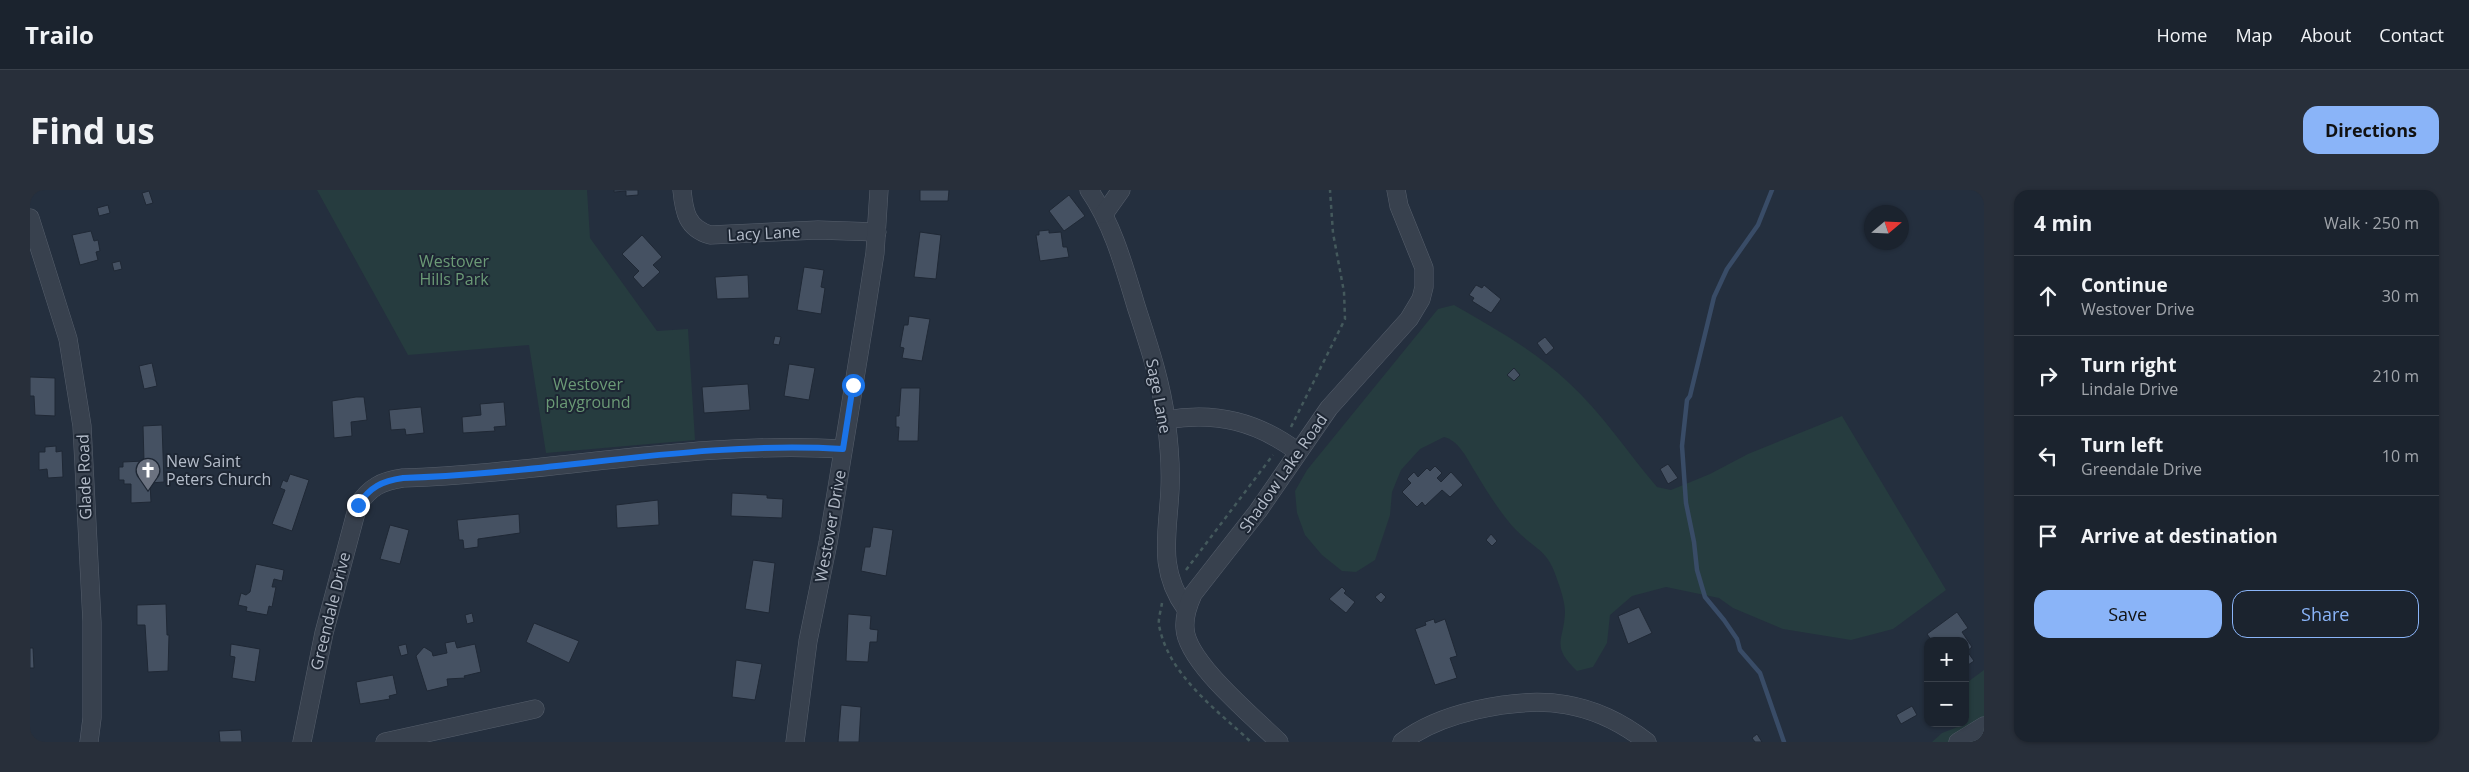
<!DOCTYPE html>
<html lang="en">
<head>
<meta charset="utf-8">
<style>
	:root { --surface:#1b232e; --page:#282f3a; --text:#f1f3f6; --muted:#a0a4aa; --line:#39404a; --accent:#8ab4f8 }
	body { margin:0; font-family:"Open Sans",sans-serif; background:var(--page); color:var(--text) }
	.controls { position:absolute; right:15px; bottom:15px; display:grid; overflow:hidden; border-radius:10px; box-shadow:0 1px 4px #0004 }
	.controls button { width:45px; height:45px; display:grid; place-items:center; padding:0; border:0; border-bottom:1px solid var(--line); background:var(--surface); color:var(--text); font:25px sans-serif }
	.compass { position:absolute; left:1834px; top:15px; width:45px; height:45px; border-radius:50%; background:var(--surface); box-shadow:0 1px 4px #0004; rotate:71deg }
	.stop { position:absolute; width:15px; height:15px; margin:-11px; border:4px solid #1a73e8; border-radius:50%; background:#fff }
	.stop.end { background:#1a73e8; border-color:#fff; box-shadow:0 1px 5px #0008 }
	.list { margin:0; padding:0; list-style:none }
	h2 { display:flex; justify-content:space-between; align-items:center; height:65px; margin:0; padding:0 20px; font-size:21px }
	h2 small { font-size:16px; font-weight:400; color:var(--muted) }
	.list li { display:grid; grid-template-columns:32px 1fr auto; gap:15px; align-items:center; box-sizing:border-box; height:80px; padding:0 20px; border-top:1px solid var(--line) }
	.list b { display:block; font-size:19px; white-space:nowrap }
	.list p { margin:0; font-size:16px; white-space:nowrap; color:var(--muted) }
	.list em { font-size:16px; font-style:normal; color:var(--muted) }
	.actions { display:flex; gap:10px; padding:15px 20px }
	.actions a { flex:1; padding:11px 0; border:1px solid var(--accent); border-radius:15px; text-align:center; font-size:18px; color:var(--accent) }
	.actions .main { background:var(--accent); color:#111 }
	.icon { flex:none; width:28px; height:28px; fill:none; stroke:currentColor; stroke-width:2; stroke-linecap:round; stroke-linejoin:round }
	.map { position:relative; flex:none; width:1954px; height:552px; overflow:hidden; border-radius:15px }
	header { display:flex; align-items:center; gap:30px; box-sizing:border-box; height:70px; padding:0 25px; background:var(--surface); border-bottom:1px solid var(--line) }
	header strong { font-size:24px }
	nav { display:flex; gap:28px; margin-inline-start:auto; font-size:18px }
	.intro { display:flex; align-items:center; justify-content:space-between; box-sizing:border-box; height:120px; padding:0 30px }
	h1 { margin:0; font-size:35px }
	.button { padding:12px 22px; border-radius:15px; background:var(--accent); color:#111; font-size:18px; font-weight:700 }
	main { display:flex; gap:30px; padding:0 30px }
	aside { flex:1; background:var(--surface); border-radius:15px; box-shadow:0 1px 4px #0004 }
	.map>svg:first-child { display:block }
	.green { fill:#263c3f }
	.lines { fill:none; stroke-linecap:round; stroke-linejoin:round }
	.stream { stroke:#394c67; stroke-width:4.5 }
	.building { fill:#455162; stroke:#1f2835 }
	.minor-casing { stroke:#565f6c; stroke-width:19 }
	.path { stroke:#44595c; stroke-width:2.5; stroke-dasharray:4 4; stroke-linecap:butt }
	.minor { stroke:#38414e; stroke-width:18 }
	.route { stroke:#1a73e8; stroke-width:6 }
	.labels { text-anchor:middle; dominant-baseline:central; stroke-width:4; stroke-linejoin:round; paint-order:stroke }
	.street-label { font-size:16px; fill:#b4bcc9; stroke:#1d2633 }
	.park-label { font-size:16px; fill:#6b9a76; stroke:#1d2633 }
	.poi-label { font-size:16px; fill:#b4bcc9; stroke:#1d2633; text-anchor:start }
</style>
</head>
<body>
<header>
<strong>Trailo</strong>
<nav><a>Home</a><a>Map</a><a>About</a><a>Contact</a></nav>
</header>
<div class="intro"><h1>Find us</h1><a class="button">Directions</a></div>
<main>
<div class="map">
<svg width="1954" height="552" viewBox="0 0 1954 552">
	<rect width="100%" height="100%" fill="#242f3e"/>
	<!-- green -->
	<g class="green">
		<path d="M287,0H557L560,48L627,141L658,139L665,250L516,263L499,155L378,165Z"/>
		<path d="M1424,115C1464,138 1504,160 1538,192C1572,223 1597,262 1627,297L1641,300L1680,284L1718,264L1812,226L1916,400L1863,439L1821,450L1753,439L1703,418L1689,408L1636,397L1602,406L1580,425L1577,453L1563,477L1547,481C1520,455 1534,451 1535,422C1535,413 1531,400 1528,392C1518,359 1507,361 1486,340C1470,323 1456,300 1444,280C1437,268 1428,250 1414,247L1390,259L1371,280L1362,302L1360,325L1345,370L1326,382L1312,381L1292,365L1275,345L1267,323L1265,301L1277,280L1408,119Z"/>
		<path d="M1954,480V552H1902L1912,543L1930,536L1929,533H1935V494Z"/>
	</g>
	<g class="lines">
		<!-- stream -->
		<path class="stream" d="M1742,0L1728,35L1697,79L1684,107L1660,206L1657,210L1652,256L1656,313L1664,352L1667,380L1675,407L1694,430L1707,449L1710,460L1730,483L1754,552"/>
	</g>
	<!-- building -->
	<g class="building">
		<path d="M584,0H608V5L596,6V1L584,2Z"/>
		<path d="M890,0H919L918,11H890Z"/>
		<path d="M119,1L123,13L116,15L112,3Z"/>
		<path d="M1039,5L1055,26L1034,41L1019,21Z"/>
		<path d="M78,15L80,23L69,26L67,18Z"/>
		<path d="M1019,40V43L1031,42L1033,57H1037L1039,67L1010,71L1006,45H1009V41Z"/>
		<path d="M61,41L64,51L68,50L70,61L66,62L68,70L50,75L42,45Z"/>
		<path d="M890,42L911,45L906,89L884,87Z"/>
		<path d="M612,45L632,67L623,75L630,82L613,98L603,87L609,81L592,64Z"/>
		<path d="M90,71L92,79L84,81L82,73Z"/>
		<path d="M774,77L794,80L791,97L795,98L791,124L767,120Z"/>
		<path d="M718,85L719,108L687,109L685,87Z"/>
		<path d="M1446,95L1452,98L1454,95L1471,109L1461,123L1442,111L1444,108L1439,105Z"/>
		<path d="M879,126L900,129L892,171L872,168L874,158L870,157L874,135H878Z"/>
		<path d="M745,146L751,147L749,155L743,154Z"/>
		<path d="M1515,147L1524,158L1516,165L1507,153Z"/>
		<path d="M122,173L127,196L114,199L109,176Z"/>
		<path d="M759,174L785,178L779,210L754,206Z"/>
		<path d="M1484,178L1490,185L1484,191L1477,185Z"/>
		<path d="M0,187L25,188V226L5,225L4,206H0Z"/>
		<path d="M718,194L720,220L674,223L672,197Z"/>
		<path d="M871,198H890L888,251H868L869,237H866V226H869Z"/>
		<path d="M326,207H334L337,230L321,232L322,246L304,248L302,211Z"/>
		<path d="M474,212L476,236L464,237L465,241L433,243L432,227L451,225L450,214Z"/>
		<path d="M391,217L394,243L376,245L375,239L361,240L359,220Z"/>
		<path d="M132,235L134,292L120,293L121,312L101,313V294H94V290H89V277H93V272L114,271L113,236Z"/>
		<path d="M26,256V262L32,261L33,287L18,288L17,279L9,280V262H15V257Z"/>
		<path d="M1638,274L1648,288L1638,294L1630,279Z"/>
		<path d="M1405,276L1412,283L1407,288L1411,292L1421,282L1433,295L1420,307L1412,300L1395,316L1392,312L1387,317L1372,302L1381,293L1377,289L1384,282L1388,287L1397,278L1400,281Z"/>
		<path d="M260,284L279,290L262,341L242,334L255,300L250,298L253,290L257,292Z"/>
		<path d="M702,303L737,305V308L753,309L752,328L701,326Z"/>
		<path d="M628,310L629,335L587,338L586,315Z"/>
		<path d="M489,324L490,343L448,349V357L434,359L433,350H429L427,330Z"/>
		<path d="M360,335L379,340L370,374L350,369Z"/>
		<path d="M843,337L863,340L856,386L831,381L835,357H840Z"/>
		<path d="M1461,344L1467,351L1462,356L1456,350Z"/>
		<path d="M723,370L745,373L739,423L715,419Z"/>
		<path d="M226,374L254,380L252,391L244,389L242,397H246L242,417L239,416L237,425L216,421L217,417L208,415L211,403L216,405L220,402Z"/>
		<path d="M1312,397L1316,401L1314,403L1325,412L1316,423L1299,409Z"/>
		<path d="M1351,402L1356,407L1351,413L1345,407Z"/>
		<path d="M136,414L137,445H139L138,481L118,482L115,435H107V415Z"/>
		<path d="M1609,417L1622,443L1598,454L1588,426Z"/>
		<path d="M1927,422L1938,438L1932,442L1942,457L1937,461L1944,471L1935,477V451H1902L1897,444Z"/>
		<path d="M442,423L444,432L437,434L435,425Z"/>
		<path d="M818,424L841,426L840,439L848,440L847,452H840L838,472L816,471Z"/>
		<path d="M1404,429L1405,433L1415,429L1427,466L1420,468L1427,488L1405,495L1385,439L1396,435L1395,432Z"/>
		<path d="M504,433L549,451L539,473L496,452Z"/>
		<path d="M425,451L427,458L445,454L451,482L434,486L435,488L417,489L418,496L397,501L386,466L394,457L402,462L403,466L417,463L415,453Z"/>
		<path d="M201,454L230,459L225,492L202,488L205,467L200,466Z"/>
		<path d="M376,454L378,464L371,466L368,456Z"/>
		<path d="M0,458H3L4,478H0Z"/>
		<path d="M706,470L732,474L725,510L702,507Z"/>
		<path d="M363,485L367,504L359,506L360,509L330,514L326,492Z"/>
		<path d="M811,515L831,517L829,552H808Z"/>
		<path d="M1882,516L1887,525L1871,534L1866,525Z"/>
		<path d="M211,540L212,552H190L189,541Z"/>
		<path d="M1727,544L1732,552H1725L1722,548Z"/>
	</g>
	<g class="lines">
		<!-- minor casing -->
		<g class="minor-casing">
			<g id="minor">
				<path d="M652,0C654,22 657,38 680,45L788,40L847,42"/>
				<path d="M1059,0C1083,35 1094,76 1106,116C1118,153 1131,191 1136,230C1139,252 1141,276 1140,299C1138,344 1127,379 1156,419"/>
				<path d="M1074,24L1091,0"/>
				<path d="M0,28L38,149L52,236L62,432V528L59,552"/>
				<path d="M1136,230C1186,221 1228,232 1268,262"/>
				<path d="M272,552L294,443L328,315C340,297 352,291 373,288C520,283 666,250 813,259"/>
				<path d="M355,552L505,519"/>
				<path d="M765,552L778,451L798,353L835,127L845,63L849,0"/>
				<path d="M1249,552C1225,528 1156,472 1155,438C1154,426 1158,415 1163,404L1228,321L1299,218L1379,129L1391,109L1394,97V78L1369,16L1366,0"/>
				<path d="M1372,552C1394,535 1420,526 1446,520C1511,505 1563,510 1617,552"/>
				<path d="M1928,552L1954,536"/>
			</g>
		</g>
		<!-- path -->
		<g class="path">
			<path d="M1261,237L1315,129L1314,102L1303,43L1300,0"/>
			<path d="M1156,380L1243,265"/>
			<path d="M1132,413C1131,420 1128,429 1129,435C1138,485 1187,520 1221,552"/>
		</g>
		<!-- minor -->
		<use href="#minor" class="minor"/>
	</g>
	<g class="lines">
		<!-- route -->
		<path class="route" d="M328,315C340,297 352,291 373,288C520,284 666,250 813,259L823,195"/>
	</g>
	<!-- icons -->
	<defs>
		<g id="church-pin" transform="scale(1.25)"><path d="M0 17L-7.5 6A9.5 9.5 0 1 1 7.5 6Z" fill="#6b7280" stroke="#1d2633"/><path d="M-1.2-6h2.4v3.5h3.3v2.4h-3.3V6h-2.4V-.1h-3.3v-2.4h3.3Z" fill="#fff"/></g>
	</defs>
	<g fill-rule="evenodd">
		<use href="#church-pin" x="118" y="280"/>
	</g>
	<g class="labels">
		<!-- street labels -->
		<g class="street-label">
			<text transform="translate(734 43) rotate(-3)">Lacy Lane</text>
			<text transform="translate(1129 206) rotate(79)">Sage Lane</text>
			<text transform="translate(1253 283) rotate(-55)">Shadow Lake Road</text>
			<text transform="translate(54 287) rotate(-92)">Glade Road</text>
			<text transform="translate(800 336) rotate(-80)">Westover Drive</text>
			<text transform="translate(300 421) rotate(-76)">Greendale Drive</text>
		</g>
		<!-- park labels -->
		<g class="park-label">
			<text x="424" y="71">Westover<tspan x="424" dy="18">Hills Park</tspan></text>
			<text x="558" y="194">Westover<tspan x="558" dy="18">playground</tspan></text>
		</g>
		<!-- poi labels -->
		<g class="poi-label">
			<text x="136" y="271">New Saint<tspan x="136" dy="18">Peters Church</tspan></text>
		</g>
	</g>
</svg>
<div class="controls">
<button>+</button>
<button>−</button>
</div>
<svg class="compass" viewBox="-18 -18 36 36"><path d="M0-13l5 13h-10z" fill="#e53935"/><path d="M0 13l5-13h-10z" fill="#a0a4aa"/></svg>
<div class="stop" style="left:823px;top:195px"></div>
<div class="stop end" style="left:328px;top:315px"></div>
</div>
<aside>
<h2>4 min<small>Walk · 250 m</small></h2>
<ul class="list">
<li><svg class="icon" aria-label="ahead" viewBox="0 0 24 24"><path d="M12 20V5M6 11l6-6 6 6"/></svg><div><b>Continue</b><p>Westover Drive</p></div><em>30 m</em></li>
<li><svg class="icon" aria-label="right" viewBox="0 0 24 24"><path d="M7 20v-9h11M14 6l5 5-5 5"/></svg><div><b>Turn right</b><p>Lindale Drive</p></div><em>210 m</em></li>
<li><svg class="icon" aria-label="left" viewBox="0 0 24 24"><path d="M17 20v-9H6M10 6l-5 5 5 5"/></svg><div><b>Turn left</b><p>Greendale Drive</p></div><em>10 m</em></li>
<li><svg class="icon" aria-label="arrive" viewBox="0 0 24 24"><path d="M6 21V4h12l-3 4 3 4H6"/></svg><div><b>Arrive at destination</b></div></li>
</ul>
<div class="actions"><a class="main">Save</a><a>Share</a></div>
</aside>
</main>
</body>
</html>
